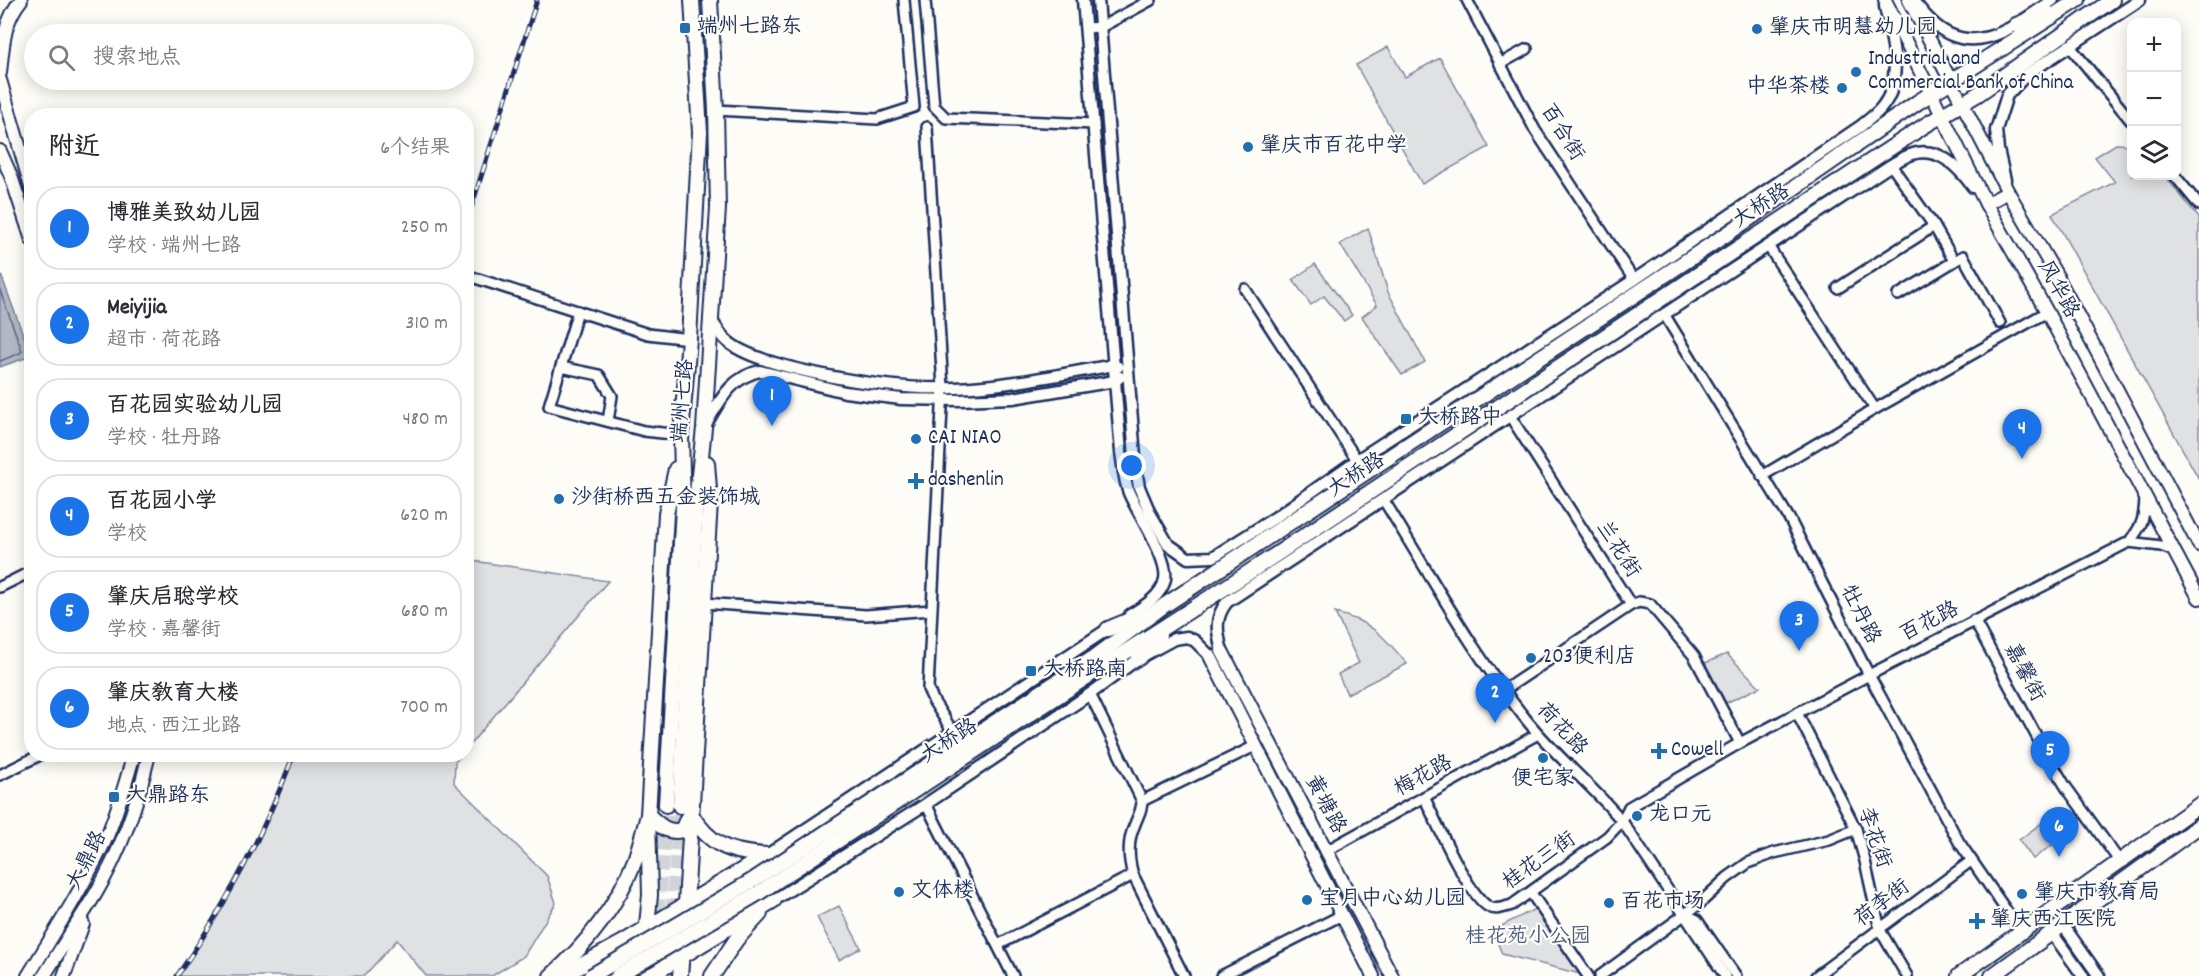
<!DOCTYPE html>
<html lang="zh">
<head>
<meta charset="utf-8">
<style>
	:root { --surface:#fff; --page:#f2f2f3; --text:#2b2b33; --muted:#7c7c81; --line:#e1e1e2; --accent:#1a73e8 }
	body { margin:0; font-family:Dekko,"LXGW WenKai TC",sans-serif; background:var(--page); color:var(--text) }
	.controls { position:absolute; right:18px; top:18px; display:grid; overflow:hidden; border-radius:12px; box-shadow:0 3px 15px #0003 }
	.controls button { width:54px; height:54px; display:grid; place-items:center; padding:0; border:0; border-bottom:2px solid var(--line); background:var(--surface); color:var(--text); font:30px sans-serif }
	.you { position:absolute; left:1132px; top:466px; width:21px; height:21px; margin:-15px; border:4px solid #fff; border-radius:50%; background:#1a73e8; box-shadow:0 0 0 9px #1a73e833 }
	.badge { display:grid; place-items:center; width:39px; height:39px; border-radius:50%; background:var(--accent); color:#fff; font-size:20px; font-weight:700 }
	.pin { position:absolute; translate:-50% -50px; filter:drop-shadow(0 2px 3px #0008) }
	.pin::after { content:''; position:absolute; top:32px; width:21px; height:18px; background:inherit; clip-path:polygon(0 0,100% 0,50% 100%) }
	.list { margin:0; padding:0; list-style:none }
	h2 { display:flex; justify-content:space-between; align-items:center; height:78px; margin:0; padding:0 24px; font-size:26px }
	h2 small { font-size:20px; font-weight:400; color:var(--muted) }
	.list li { display:grid; grid-template-columns:39px 1fr auto; gap:18px; align-items:center; box-sizing:border-box; height:84px; margin:0 12px 12px; padding:0 12px; border:2px solid var(--line); border-radius:24px }
	.list b { display:block; font-size:22px; white-space:nowrap }
	.list p { margin:0; font-size:20px; white-space:nowrap; color:var(--muted) }
	.list em { font-size:20px; font-style:normal; color:var(--muted) }
	.icon { flex:none; width:33px; height:33px; fill:none; stroke:currentColor; stroke-width:2; stroke-linecap:round; stroke-linejoin:round }
	.map { position:relative; flex:none; width:2199px; height:976px; overflow:hidden }
	.search { position:absolute; background:var(--surface); box-shadow:0 3px 15px #0003; left:24px; top:24px; width:450px; height:66px; display:flex; align-items:center; gap:15px; box-sizing:border-box; padding:0 21px; border-radius:33px; color:var(--muted); font-size:22px }
	.panel { position:absolute; background:var(--surface); box-shadow:0 3px 15px #0003; left:24px; top:108px; width:450px; height:654px; border-radius:24px }
	.map>svg:first-child { display:block }
	.green { fill:#e0e1e3; stroke:#7e88a0; stroke-width:1.5 }
	.water { fill:#b3b8c5; stroke:#76819c; stroke-width:1.5 }
	.lines { fill:none; stroke-linecap:round; stroke-linejoin:round }
	.shore { stroke:#586687; stroke-width:1.5 }
	.primary-tunnel { stroke:#d0d3d8; stroke-width:14; stroke-dasharray:14 7; stroke-linecap:butt }
	.minor-casing { stroke:#1b2f5e; stroke-width:14 }
	.tertiary-casing { stroke:#1b2f5e; stroke-width:15 }
	.secondary-casing { stroke:#1b2f5e; stroke-width:16 }
	.primary-casing { stroke:#1b2f5e; stroke-width:18 }
	.minor { stroke:#fdfcf7; stroke-width:9 }
	.tertiary { stroke:#fdfcf7; stroke-width:10 }
	.secondary { stroke:#fdfcf7; stroke-width:12 }
	.primary { stroke:#fdfcf7; stroke-width:14 }
	.rail-casing { stroke:#1b2f5e; stroke-width:5 }
	.rail { stroke:#fdfcf7; stroke-width:3; stroke-dasharray:9; stroke-linecap:butt }
	.primary-bridge-casing { stroke:#1b2f5e; stroke-width:18; stroke-linecap:butt }
	.primary-bridge { stroke:#fdfcf7; stroke-width:14 }
	.poi-dot { fill:#1f6fb2; stroke:#fdfcf7; stroke-width:2 }
	.labels { text-anchor:middle; dominant-baseline:central; stroke-width:4.5; stroke-linejoin:round; paint-order:stroke }
	.poi-label { font-size:21px; fill:#1b2f5e; stroke:#fdfcf7; text-anchor:start }
	.street-label { font-size:21px; fill:#1b2f5e; stroke:#fdfcf7 }
	.park-label { font-size:21px; fill:#4c5c7f; stroke:#fdfcf7 }
</style>
</head>
<body>
<div class="map">
<svg width="2199" height="976" viewBox="0 0 2199 976">
	<rect width="100%" height="100%" fill="#fdfcf7"/>
	<filter id="ink" filterUnits="userSpaceOnUse"><feTurbulence type="fractalNoise" baseFrequency=".0167" numOctaves="2"/><feDisplacementMap in="SourceGraphic" scale="12" xChannelSelector="R" yChannelSelector="G"/><feConvolveMatrix kernelMatrix="1 2 1 2 8 2 1 2 1" color-interpolation-filters="sRGB"/></filter>
	<g filter="url(#ink)">
		<!-- green -->
		<g class="green">
			<path d="M1388,47L1405,77L1440,58L1489,147L1422,184L1356,65Z"/>
			<path d="M2116,144L2131,145L2132,176H2165L2199,218V479L2052,214L2115,182L2095,157Z"/>
			<path d="M1368,228L1388,292L1425,362L1402,375L1362,317L1377,305L1340,244Z"/>
			<path d="M1315,264L1352,315L1344,321L1324,296L1311,305L1293,280Z"/>
			<path d="M467,560L608,581L467,748L466,560Z"/>
			<path d="M1335,613C1371,621 1384,636 1407,664L1347,694L1338,674L1359,663Z"/>
			<path d="M1727,654L1760,687L1726,703L1705,663Z"/>
			<path d="M294,755H461L455,762L454,783L547,876L556,903L524,956L492,976H426L397,940L364,976H177C224,909 265,831 294,755Z"/>
			<path d="M2051,816L2065,835L2033,859L2019,840Z"/>
			<path d="M839,906L861,948L839,960L817,917Z"/>
			<path d="M1537,908L1584,975L1502,954L1497,941L1503,925Z"/>
		</g>
		<!-- water -->
		<path class="water" d="M0,272L31,356L0,367Z"/>
		<g class="lines">
			<!-- shore -->
			<path class="shore" d="M0,290L22,351L20,353L0,361"/>
			<!-- primary-tunnel -->
			<g class="primary-tunnel">
				<path d="M653,976L666,805"/>
				<path d="M668,976L680,806"/>
			</g>
			<!-- minor casing -->
			<g class="minor-casing">
				<g id="minor">
					<path d="M925,0L934,106L946,118L1094,124"/>
					<path d="M1467,0L1535,130L1634,280"/>
					<path d="M1086,28L1101,27L1151,0"/>
					<path d="M2069,45L2132,122"/>
					<path d="M1500,64L1527,49"/>
					<path d="M716,110L877,119L914,107L904,0"/>
					<path d="M927,127L943,388L928,689L934,702L953,732"/>
					<path d="M1891,165L1934,226L1954,261"/>
					<path d="M2175,176L2199,205"/>
					<path d="M1768,246L1875,409"/>
					<path d="M466,275L648,334L689,339"/>
					<path d="M1838,288L1934,226"/>
					<path d="M1245,289L1357,460"/>
					<path d="M1898,295L1963,256L2000,323"/>
					<path d="M578,311L549,406L644,431L681,435"/>
					<path d="M1664,314L1789,518L1869,675L1959,842L2021,932"/>
					<path d="M561,367L599,375L612,396L608,421"/>
					<path d="M1510,416L1631,605"/>
					<path d="M1762,476L1875,409L2047,312"/>
					<path d="M1383,499C1429,572 1470,650 1525,718C1554,755 1592,785 1622,821L1725,976"/>
					<path d="M2129,542C2143,525 2144,519 2145,498"/>
					<path d="M0,587L32,571"/>
					<path d="M704,603L866,615L931,610"/>
					<path d="M1974,620L2045,752L2066,787L2120,862"/>
					<path d="M1504,690L1631,605L1639,602L1650,604L1694,656L1740,743"/>
					<path d="M1090,694L1142,801C1142,810 1138,816 1135,824C1127,841 1128,858 1133,875L1184,976"/>
					<path d="M1797,713L1856,829L1865,861L1880,930L1907,976"/>
					<path d="M0,775L38,756"/>
					<path d="M1424,797C1436,821 1468,896 1489,907C1496,911 1505,907 1512,905L1607,837L1622,821L1629,807L1740,743L1869,675L2129,542L2161,546L2174,551"/>
					<path d="M1142,801L1255,746"/>
					<path d="M926,804L1013,976"/>
					<path d="M1326,851L1538,734"/>
					<path d="M1531,893L1588,976"/>
					<path d="M1685,914L1697,920L1736,976"/>
					<path d="M998,945L1133,875"/>
					<path d="M1221,976L1342,915"/>
					<path d="M1600,976L1699,904L1727,878L1748,863L1774,853L1829,840L1856,829"/>
					<path d="M1816,976L1971,861"/>
				</g>
			</g>
			<!-- tertiary casing -->
			<g class="tertiary-casing">
				<g id="tertiary">
					<path d="M1083,0L1121,452C1123,465 1124,480 1129,493C1138,514 1169,559 1165,579C1162,596 1143,607 1130,615"/>
					<path d="M1098,0L1136,469L1139,487L1150,513L1168,544L1188,558L1213,557L1276,517L1357,460L1634,280L1861,126C1868,120 1877,114 1882,107C1905,79 1891,38 1885,6"/>
					<path d="M1912,0C1919,7 1924,15 1931,21C1973,62 2016,25 2053,0"/>
					<path d="M2005,180L1998,150L1996,130L2007,95L2027,74L2140,0"/>
					<path d="M712,321C716,327 720,334 725,339C741,356 791,368 814,373C860,383 908,390 955,388C1008,386 1061,374 1114,365L1118,367"/>
					<path d="M704,427C719,403 730,377 760,371L845,392L901,399L959,400L1013,398L1115,381L1120,377"/>
					<path d="M1222,651C1217,632 1214,618 1227,602L1891,165C1898,161 1905,156 1913,154C1939,146 1959,168 1973,187"/>
					<path d="M767,855L1114,625"/>
					<path d="M774,900L926,804L1090,694L1139,658L1174,639L1187,637L1195,641L1210,656"/>
					<path d="M2063,925L2099,976"/>
					<path d="M2052,933L2083,976"/>
				</g>
			</g>
			<!-- secondary casing -->
			<g class="secondary-casing">
				<g id="secondary">
					<path d="M1885,0L1986,204L2047,312L2199,598"/>
					<path d="M1909,0L2008,192L2058,278L2199,545"/>
					<path d="M0,73C3,46 3,22 21,0"/>
					<path d="M0,80L32,190"/>
					<path d="M0,151L11,176L32,240"/>
					<path d="M1986,204L2008,192"/>
					<path d="M1222,651L1392,976"/>
					<path d="M1210,656L1373,976"/>
					<path d="M28,976C55,932 82,889 104,843C117,815 125,784 134,754"/>
					<path d="M44,976C61,948 79,921 96,893C121,851 138,802 149,754"/>
					<path d="M64,976L83,924"/>
				</g>
			</g>
			<!-- primary casing -->
			<g class="primary-casing">
				<g id="primary">
					<path d="M2016,25L2048,13"/>
					<path d="M1108,629L1144,614"/>
					<path d="M1095,657L1162,607L1730,232L1918,102L2078,0"/>
					<path d="M1139,658L1159,636"/>
					<path d="M1096,671L1254,569L1732,252L1924,126L1978,94L2112,0"/>
					<path d="M666,805L683,507L681,435L689,339L700,132L692,0"/>
					<path d="M680,806L696,503L704,428L718,208L716,110L710,0"/>
					<path d="M690,813C710,846 730,853 767,855"/>
					<path d="M551,976C587,945 618,904 635,860C640,845 644,830 648,815C659,825 667,834 682,830L688,817"/>
					<path d="M562,976L622,943L767,855"/>
					<path d="M642,976L650,895L648,815L666,514L676,469"/>
					<path d="M650,976L774,900"/>
					<path d="M680,976L686,904L710,502L707,463"/>
					<path d="M712,976L736,940L760,914"/>
					<path d="M1959,976L2199,805"/>
					<path d="M1992,976L2199,826"/>
				</g>
			</g>
			<!-- minor -->
			<use href="#minor" class="minor"/>
			<!-- tertiary -->
			<use href="#tertiary" class="tertiary"/>
			<!-- secondary -->
			<use href="#secondary" class="secondary"/>
			<!-- primary -->
			<use href="#primary" class="primary"/>
			<!-- rail casing -->
			<g class="rail-casing">
				<g id="rail">
					<path d="M466,224L537,0"/>
					<path d="M177,976C224,909 265,831 294,754"/>
				</g>
			</g>
			<!-- rail -->
			<use href="#rail" class="rail"/>
			<!-- primary-bridge casing -->
			<g class="primary-bridge-casing">
				<g id="primary-bridge">
					<path d="M591,976L750,882L1095,657"/>
					<path d="M618,976L757,894L1096,671"/>
				</g>
			</g>
			<!-- primary-bridge -->
			<use href="#primary-bridge" class="primary-bridge"/>
		</g>
	</g>
	<!-- markers -->
	<g class="poi-dot">
		<rect x="679" y="22" width="12" height="12" rx="3"/>
		<circle cx="1757" cy="29" r="6"/>
		<circle cx="1856" cy="72" r="6"/>
		<circle cx="1842" cy="88" r="6"/>
		<circle cx="1248" cy="147" r="6"/>
		<rect x="1400" y="413" width="12" height="12" rx="3"/>
		<circle cx="916" cy="439" r="6"/>
		<path d="M913 472h6v6h6v6h-6v6h-6v-6h-6v-6h6z"/>
		<circle cx="559" cy="499" r="6"/>
		<circle cx="1531" cy="658" r="6"/>
		<rect x="1025" y="665" width="12" height="12" rx="3"/>
		<path d="M1656 742h6v6h6v6h-6v6h-6v-6h-6v-6h6z"/>
		<circle cx="1543" cy="758" r="6"/>
		<rect x="108" y="791" width="12" height="12" rx="3"/>
		<circle cx="1637" cy="816" r="6"/>
		<circle cx="899" cy="892" r="6"/>
		<circle cx="2022" cy="894" r="6"/>
		<circle cx="1307" cy="900" r="6"/>
		<circle cx="1609" cy="903" r="6"/>
		<path d="M1974 912h6v6h6v6h-6v6h-6v-6h-6v-6h6z"/>
	</g>
	<g class="labels">
		<!-- poi labels -->
		<g class="poi-label">
			<text x="697" y="28">端州七路东</text>
			<text x="1769" y="29">肇庆市明慧幼儿园</text>
			<text x="1868" y="60">Industrial and<tspan x="1868" dy="24">Commercial Bank of China</tspan></text>
			<text x="1830" y="88" text-anchor="end">中华茶楼</text>
			<text x="1260" y="147">肇庆市百花中学</text>
			<text x="1418" y="419">大桥路中</text>
			<text x="928" y="439">CAI NIAO</text>
			<text x="928" y="481">dashenlin</text>
			<text x="571" y="499">沙街桥西五金装饰城</text>
			<text x="1543" y="658">203便利店</text>
			<text x="1043" y="671">大桥路南</text>
			<text x="1671" y="751">Cowell</text>
			<text x="1543" y="780" text-anchor="middle">便宅家</text>
			<text x="126" y="797">大鼎路东</text>
			<text x="1649" y="816">龙口元</text>
			<text x="911" y="892">文体楼</text>
			<text x="2034" y="894">肇庆市教育局</text>
			<text x="1319" y="900">宝月中心幼儿园</text>
			<text x="1621" y="903">百花市场</text>
			<text x="1990" y="921">肇庆西江医院</text>
		</g>
		<!-- street labels -->
		<g class="street-label">
			<text transform="translate(1561 133) rotate(58)">百合街</text>
			<text transform="translate(1762 207) rotate(-33)">大桥路</text>
			<text transform="translate(2057 290) rotate(61)">风华路</text>
			<text transform="translate(684 401) rotate(-85)">端州七路</text>
			<text transform="translate(1357 476) rotate(-33)">大桥路</text>
			<text transform="translate(1617 550) rotate(57)">兰花街</text>
			<text transform="translate(1859 615) rotate(63)">牡丹路</text>
			<text transform="translate(1930 623) rotate(-27)">百花路</text>
			<text transform="translate(2023 673) rotate(62)">嘉馨街</text>
			<text transform="translate(1561 730) rotate(47)">荷花路</text>
			<text transform="translate(950 742) rotate(-33)">大桥路</text>
			<text transform="translate(1424 777) rotate(-29)">梅花路</text>
			<text transform="translate(1324 805) rotate(62)">黄塘路</text>
			<text transform="translate(1873 838) rotate(71)">李花街</text>
			<text transform="translate(88 861) rotate(-63)">大鼎路</text>
			<text transform="translate(1540 862) rotate(-35)">桂花三街</text>
			<text transform="translate(1883 904) rotate(-37)">荷李街</text>
		</g>
		<!-- park labels -->
		<g class="park-label">
			<text x="1528" y="938">桂花苑小公园</text>
		</g>
	</g>
</svg>
<div class="controls">
<button>+</button>
<button>−</button>
<button><svg class="icon" aria-label="layers" viewBox="0 0 24 24"><path d="M12 4l9 5-9 5-9-5zM3 14l9 5 9-5"/></svg></button>
</div>
<div class="you"></div>
<div class="pin badge" style="left:772px;top:426px">1</div>
<div class="pin badge" style="left:1495px;top:723px">2</div>
<div class="pin badge" style="left:1799px;top:651px">3</div>
<div class="pin badge" style="left:2022px;top:459px">4</div>
<div class="pin badge" style="left:2050px;top:781px">5</div>
<div class="pin badge" style="left:2059px;top:857px">6</div>
<div class="search"><svg class="icon" aria-label="search" viewBox="0 0 24 24"><circle cx="10" cy="10" r="6"/><path d="M15 15l6 6"/></svg>搜索地点</div>
<section class="panel">
<h2>附近<small>6个结果</small></h2>
<ul class="list">
<li><span class="badge">1</span><div><b>博雅美致幼儿园</b><p>学校 · 端州七路</p></div><em>250 m</em></li>
<li><span class="badge">2</span><div><b>Meiyijia</b><p>超市 · 荷花路</p></div><em>310 m</em></li>
<li><span class="badge">3</span><div><b>百花园实验幼儿园</b><p>学校 · 牡丹路</p></div><em>480 m</em></li>
<li><span class="badge">4</span><div><b>百花园小学</b><p>学校</p></div><em>620 m</em></li>
<li><span class="badge">5</span><div><b>肇庆启聪学校</b><p>学校 · 嘉馨街</p></div><em>680 m</em></li>
<li><span class="badge">6</span><div><b>肇庆教育大楼</b><p>地点 · 西江北路</p></div><em>700 m</em></li>
</ul>
</section>
</div>
</body>
</html>
